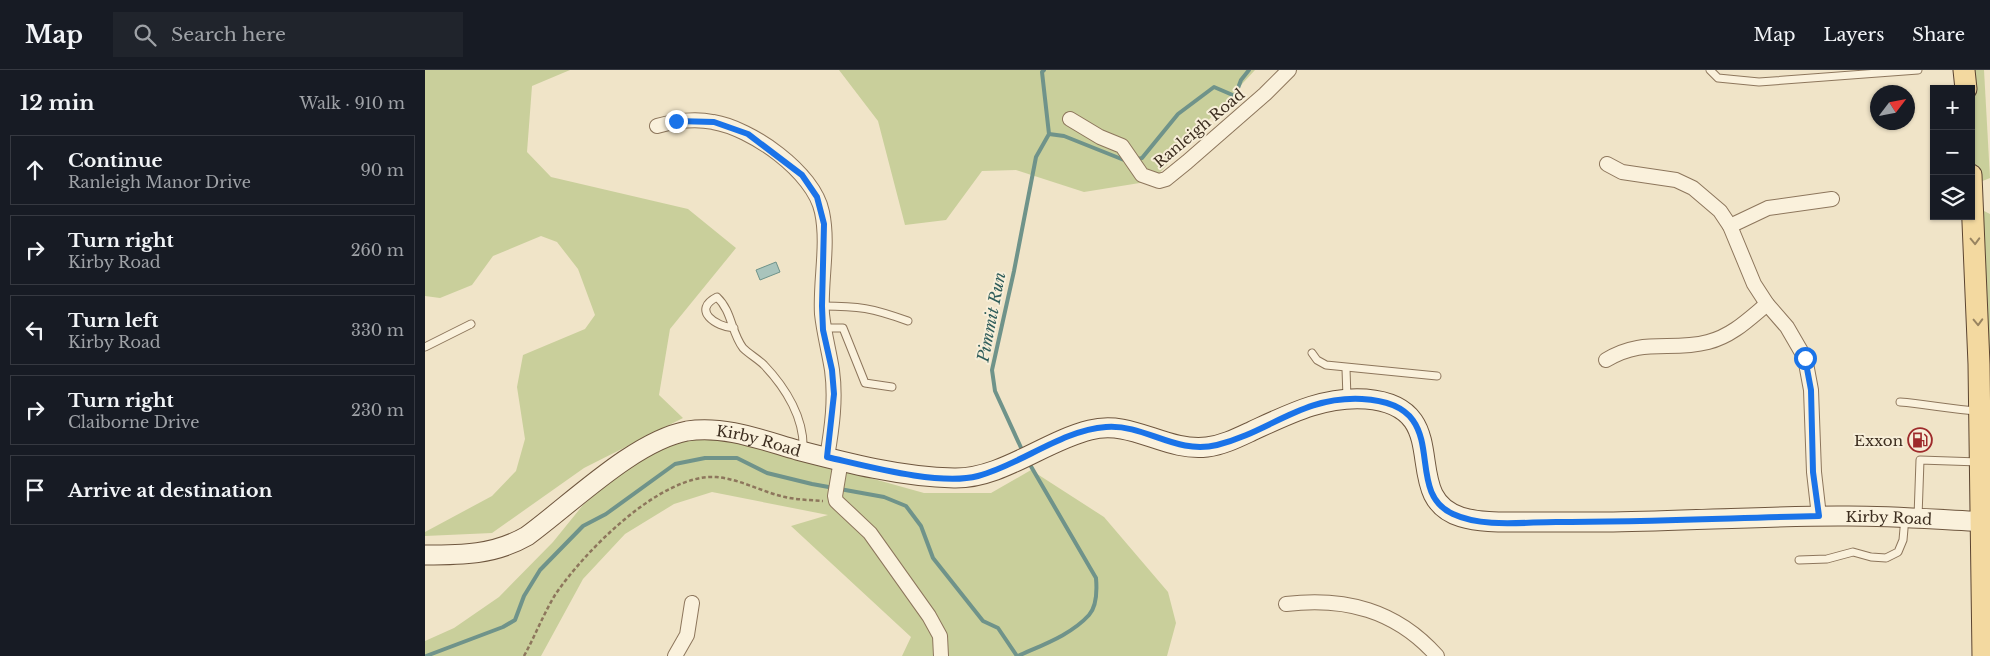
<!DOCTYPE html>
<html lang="en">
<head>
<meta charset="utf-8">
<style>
	:root { --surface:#171b24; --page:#20242c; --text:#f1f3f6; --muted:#9ea1a6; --line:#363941 }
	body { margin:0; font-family:"Libre Baskerville",serif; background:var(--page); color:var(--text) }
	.controls { position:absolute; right:15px; top:15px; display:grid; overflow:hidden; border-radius:0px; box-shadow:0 1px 4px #0004 }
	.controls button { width:45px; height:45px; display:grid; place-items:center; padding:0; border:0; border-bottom:1px solid var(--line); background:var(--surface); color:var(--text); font:25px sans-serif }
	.compass { position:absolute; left:1445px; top:15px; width:45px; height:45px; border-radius:50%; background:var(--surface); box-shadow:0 1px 4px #0004; rotate:58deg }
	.stop { position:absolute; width:15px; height:15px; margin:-11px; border:4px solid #1a73e8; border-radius:50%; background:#fff }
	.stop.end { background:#1a73e8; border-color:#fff; box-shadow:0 1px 5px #0008 }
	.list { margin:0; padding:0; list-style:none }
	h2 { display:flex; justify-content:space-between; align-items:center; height:65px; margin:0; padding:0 20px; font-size:21px }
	h2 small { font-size:16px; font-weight:400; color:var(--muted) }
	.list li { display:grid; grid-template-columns:32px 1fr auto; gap:15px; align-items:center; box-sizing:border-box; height:70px; margin:0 10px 10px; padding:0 10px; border:1px solid var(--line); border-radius:0px }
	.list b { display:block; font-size:19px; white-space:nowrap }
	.list p { margin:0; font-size:16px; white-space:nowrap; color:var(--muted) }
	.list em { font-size:16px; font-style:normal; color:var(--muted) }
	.icon { flex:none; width:28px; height:28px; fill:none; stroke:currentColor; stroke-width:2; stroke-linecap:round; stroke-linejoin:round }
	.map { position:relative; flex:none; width:1565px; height:586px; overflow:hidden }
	header { display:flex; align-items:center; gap:30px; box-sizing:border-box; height:70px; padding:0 25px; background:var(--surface); border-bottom:1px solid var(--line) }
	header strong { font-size:24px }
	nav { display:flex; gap:28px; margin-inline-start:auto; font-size:18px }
	.search { width:350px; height:45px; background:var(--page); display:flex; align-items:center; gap:12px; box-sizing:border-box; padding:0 18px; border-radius:0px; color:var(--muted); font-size:19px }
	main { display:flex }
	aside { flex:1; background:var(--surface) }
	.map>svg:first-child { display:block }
	.green { fill:#c9cf9b }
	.water { fill:#a9c4bc; stroke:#6f938a }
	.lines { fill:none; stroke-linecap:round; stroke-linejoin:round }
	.stream { stroke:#6f938a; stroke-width:4 }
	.lane-casing { stroke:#8d765c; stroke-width:9 }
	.street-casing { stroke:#8d765c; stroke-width:16 }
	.secondary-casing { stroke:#6f573f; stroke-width:21 }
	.primary-casing { stroke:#5b4430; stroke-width:23 }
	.path { stroke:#8d765c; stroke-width:2.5; stroke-dasharray:4 2.5; stroke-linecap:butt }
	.lane { stroke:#faf1dc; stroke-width:7 }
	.street { stroke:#faf1dc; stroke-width:14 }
	.secondary { stroke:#faf1dc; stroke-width:19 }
	.primary { stroke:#f3d9a0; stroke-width:21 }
	.oneway { stroke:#988460 }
	.route { stroke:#1a73e8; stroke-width:6 }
	.labels { text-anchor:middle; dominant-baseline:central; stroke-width:4; stroke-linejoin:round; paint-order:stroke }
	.street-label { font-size:15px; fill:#3d2e20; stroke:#f7eed8 }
	.poi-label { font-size:15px; fill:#3d2e20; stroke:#f7eed8; text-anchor:end }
	.water-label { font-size:16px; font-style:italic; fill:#2f5d5a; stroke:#f7eed8 }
</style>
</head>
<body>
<header>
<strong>Map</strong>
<div class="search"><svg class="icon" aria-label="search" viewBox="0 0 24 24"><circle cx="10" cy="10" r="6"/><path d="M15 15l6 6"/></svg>Search here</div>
<nav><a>Map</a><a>Layers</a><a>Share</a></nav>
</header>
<main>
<aside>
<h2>12 min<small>Walk · 910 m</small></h2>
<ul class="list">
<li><svg class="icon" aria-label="ahead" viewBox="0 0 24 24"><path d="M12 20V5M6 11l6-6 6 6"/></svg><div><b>Continue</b><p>Ranleigh Manor Drive</p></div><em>90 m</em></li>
<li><svg class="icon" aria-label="right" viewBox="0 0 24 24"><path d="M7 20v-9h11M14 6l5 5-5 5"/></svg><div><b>Turn right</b><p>Kirby Road</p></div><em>260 m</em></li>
<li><svg class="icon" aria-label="left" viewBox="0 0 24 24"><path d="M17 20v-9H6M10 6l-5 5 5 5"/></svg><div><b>Turn left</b><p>Kirby Road</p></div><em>330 m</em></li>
<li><svg class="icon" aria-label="right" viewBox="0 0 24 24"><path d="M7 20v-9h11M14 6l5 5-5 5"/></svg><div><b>Turn right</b><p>Claiborne Drive</p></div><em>230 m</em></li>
<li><svg class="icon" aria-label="arrive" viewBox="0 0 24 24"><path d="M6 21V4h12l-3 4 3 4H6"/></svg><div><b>Arrive at destination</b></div></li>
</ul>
</aside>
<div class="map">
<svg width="1565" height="586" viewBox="0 0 1565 586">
	<rect width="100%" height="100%" fill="#f0e4c8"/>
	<!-- green -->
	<g class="green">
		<path d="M0,0H145L107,16L102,82L126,107L263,139L311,178L245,259L234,325L258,348L159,398L67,463L0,466V462L67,426L91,401L100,369L92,317L98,285L160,259L170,245L153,199L132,172L116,166L68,186L47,215L15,228L0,226Z"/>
		<path d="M414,0H830L727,111L659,122L591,100L557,101L521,150L480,155L453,51Z"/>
		<path d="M1543,0H1559L1565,108L1555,112L1551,108Z"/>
		<path d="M1559,141L1565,144V429L1556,142Z"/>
		<path d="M306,369L499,423H566L606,400L679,447L743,522L751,553L742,586H477L486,567L366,456L403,445L287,422L249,434L200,464L158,509L116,586H0V571L29,558L74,527L128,472L158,435L214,387L248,370Z"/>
	</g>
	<!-- water -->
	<path class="water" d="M351,192L355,202L335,210L331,200Z"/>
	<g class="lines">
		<!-- stream -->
		<g class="stream">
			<path d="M624,64L639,66L699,90"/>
			<path d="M713,89L717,88L753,44L789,17L810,26L816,10L824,0"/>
			<path d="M598,382L570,321L567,300L589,201L611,87L624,64L617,2L619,0"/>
			<path d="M1,586L78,557L90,550L99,526L115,500L158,456L181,444L250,394L280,388H312L342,403L387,414L459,427L481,436L496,456L508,488L558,551L573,558L592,586"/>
			<path d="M593,586C617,575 646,565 664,545C672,536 672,520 671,508L604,393"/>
		</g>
		<!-- lane casing -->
		<g class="lane-casing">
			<g id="lane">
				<path d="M1285,0L1293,8L1334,12L1493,0"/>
				<path d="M397,236C434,236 447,238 483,251"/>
				<path d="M309,258C291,257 266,240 292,227C307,241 306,262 318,278C324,284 333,289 339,295C361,318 380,349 378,381"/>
				<path d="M399,258H418L440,313L467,317"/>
				<path d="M0,277L46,254"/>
				<path d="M887,283L892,290L901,295L1012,306"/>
				<path d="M921,299L922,328"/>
				<path d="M1475,332C1502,334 1527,340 1554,341"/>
				<path d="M1493,447L1495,390L1554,392"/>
				<path d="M1374,490L1402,489L1428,482L1446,487L1461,488L1473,482L1478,470L1480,447"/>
			</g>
		</g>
		<!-- street casing -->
		<g class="street-casing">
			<g id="street">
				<path d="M645,49L675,67L697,76L717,105L734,111L741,109L762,92L840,24L864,0"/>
				<path d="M232,56C250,51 268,48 288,52C326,58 389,102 397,142C404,175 395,211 397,244C399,263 404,281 407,300C411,329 407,358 402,387"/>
				<path d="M1182,94L1197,102L1251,110L1268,118L1295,141L1305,156L1329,214L1342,234L1362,257L1380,288L1386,320L1389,402L1394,446"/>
				<path d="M1305,156L1343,138L1407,129"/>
				<path d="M1181,290C1219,267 1245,282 1283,272C1307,266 1324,249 1342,234"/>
				<path d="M416,390L410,426L411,431L445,463L504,546L515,566L516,586"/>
				<path d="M861,534C920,527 971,540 1012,586"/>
				<path d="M250,586L262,565L267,533"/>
			</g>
		</g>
		<!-- secondary casing -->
		<g class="secondary-casing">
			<g id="secondary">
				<path id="s1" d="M0,485C37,485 69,485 102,466C146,434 209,371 262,361C299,355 337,370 372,380C422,393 477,407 529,408C576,409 620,371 665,360C707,349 740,382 782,377C798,375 812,368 827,361C864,344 899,326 941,329C1034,337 971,427 1036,447C1056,453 1079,452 1100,452C1129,452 1159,452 1188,452C1263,451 1338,446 1413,446C1464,445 1514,450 1565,452"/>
			</g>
		</g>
		<!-- primary casing -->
		<g class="primary-casing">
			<g id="primary">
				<path d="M1539,0L1541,19"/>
				<path d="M1546,105L1554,294L1558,586"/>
			</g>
		</g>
		<!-- path -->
		<path class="path" d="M99,586C110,566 118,545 130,525C159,482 235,404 291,407C315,409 337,422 360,427C373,430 386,430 398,431"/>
		<!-- lane -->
		<use href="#lane" class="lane"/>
		<!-- street -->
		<use href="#street" class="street"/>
		<!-- secondary -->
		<use href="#secondary" class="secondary"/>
		<!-- primary -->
		<use href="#primary" class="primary"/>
	</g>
	<!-- one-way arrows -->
	<defs><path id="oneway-chevron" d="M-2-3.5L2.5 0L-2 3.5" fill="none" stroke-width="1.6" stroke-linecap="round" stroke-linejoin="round" transform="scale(1.25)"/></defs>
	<g class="oneway">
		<use href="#oneway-chevron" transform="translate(1550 171) rotate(88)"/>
		<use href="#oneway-chevron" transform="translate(1553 252) rotate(88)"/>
	</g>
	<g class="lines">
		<!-- route -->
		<path class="route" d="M251,51L289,52L323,64L377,105L392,127L399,154L397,236L398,260L407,300L409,324L402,387C442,396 514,416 553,406C595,395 637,360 681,357C721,354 750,385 792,375C845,362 877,326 937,329C1033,334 974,420 1028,444C1058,458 1099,452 1131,452C1219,452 1306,448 1394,446L1388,402L1386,320L1380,288"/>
	</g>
	<!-- icons -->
	<defs>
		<g id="fuel-ring" transform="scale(1.25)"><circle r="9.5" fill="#f7eed8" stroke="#9e2a2b" stroke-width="1.5"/><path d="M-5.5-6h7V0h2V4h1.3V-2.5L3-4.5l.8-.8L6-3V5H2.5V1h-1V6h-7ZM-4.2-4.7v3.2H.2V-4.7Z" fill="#9e2a2b"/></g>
	</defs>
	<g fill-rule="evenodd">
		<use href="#fuel-ring" x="1495" y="370"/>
	</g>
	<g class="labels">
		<!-- street labels -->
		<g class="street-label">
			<text transform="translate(774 58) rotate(-40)">Ranleigh Road</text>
			<text stroke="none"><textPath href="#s1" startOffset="371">Kirby Road</textPath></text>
			<text stroke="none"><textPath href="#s1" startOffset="1599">Kirby Road</textPath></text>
		</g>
		<!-- poi labels -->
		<g class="poi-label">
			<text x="1478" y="370">Exxon</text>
		</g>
		<!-- water labels -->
		<g class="water-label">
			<text transform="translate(566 247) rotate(-79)">Pimmit Run</text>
		</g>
	</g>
</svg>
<div class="controls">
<button>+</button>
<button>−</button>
<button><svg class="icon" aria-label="layers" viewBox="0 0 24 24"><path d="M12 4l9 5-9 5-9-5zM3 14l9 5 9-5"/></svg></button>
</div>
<svg class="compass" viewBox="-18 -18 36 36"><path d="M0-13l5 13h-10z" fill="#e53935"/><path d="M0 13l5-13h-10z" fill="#9ea1a6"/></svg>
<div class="stop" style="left:1380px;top:288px"></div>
<div class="stop end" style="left:251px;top:51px"></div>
</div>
</main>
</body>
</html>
